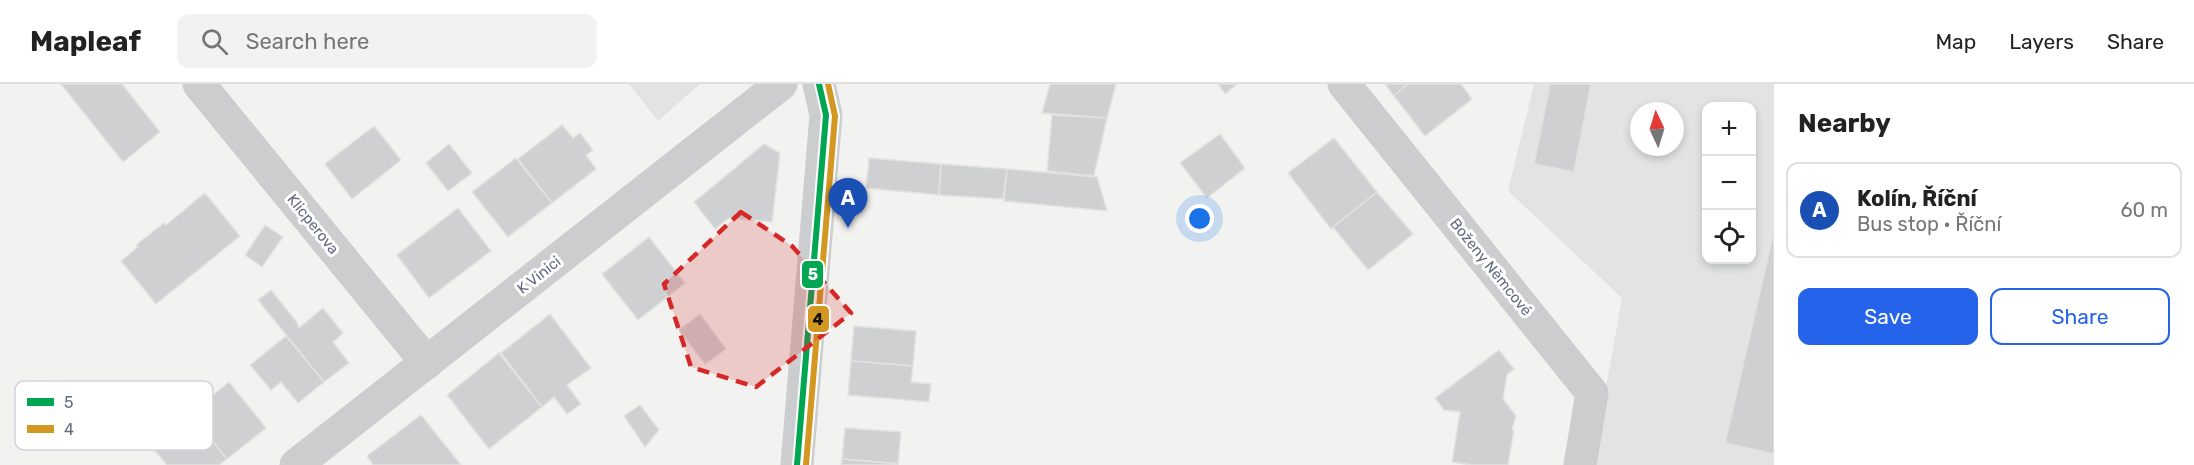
<!DOCTYPE html>
<html lang="en">
<head>
<meta charset="utf-8">
<style>
	:root { --surface:#fff; --page:#f2f2f2; --text:#222; --muted:#767676; --line:#e0e0e0; --accent:#2563eb }
	body { margin:0; font-family:Rubik,sans-serif; background:var(--page); color:var(--text) }
	.controls { position:absolute; right:18px; top:18px; display:grid; overflow:hidden; border-radius:12px; box-shadow:0 3px 9px #0003 }
	.controls button { width:54px; height:54px; display:grid; place-items:center; padding:0; border:0; border-bottom:2px solid var(--line); background:var(--surface); color:var(--text); font:30px sans-serif }
	.compass { position:absolute; left:1630px; top:18px; width:54px; height:54px; border-radius:50%; background:var(--surface); box-shadow:0 3px 9px #0003; rotate:356deg }
	.you { position:absolute; left:1200px; top:135px; width:21px; height:21px; margin:-15px; border:4px solid #fff; border-radius:50%; background:#1a73e8; box-shadow:0 0 0 9px #1a73e833 }
	.badge { display:grid; place-items:center; width:39px; height:39px; border-radius:50%; background:var(--accent); color:#fff; font-size:20px; font-weight:700 }
	.pin { position:absolute; translate:-50% -50px; filter:drop-shadow(0 2px 3px #0008) }
	.pin::after { content:''; position:absolute; top:32px; width:21px; height:18px; background:inherit; clip-path:polygon(0 0,100% 0,50% 100%) }
	.list { margin:0; padding:0; list-style:none }
	h2 { display:flex; justify-content:space-between; align-items:center; height:78px; margin:0; padding:0 24px; font-size:26px }
	h2 small { font-size:20px; font-weight:400; color:var(--muted) }
	.list li { display:grid; grid-template-columns:39px 1fr auto; gap:18px; align-items:center; box-sizing:border-box; height:96px; margin:0 12px 12px; padding:0 12px; border:2px solid var(--line); border-radius:12px }
	.list b { display:block; font-size:22px; white-space:nowrap }
	.list p { margin:0; font-size:20px; white-space:nowrap; color:var(--muted) }
	.list em { font-size:20px; font-style:normal; color:var(--muted) }
	.actions { display:flex; gap:12px; padding:18px 24px }
	.actions a { flex:1; padding:14px 0; border:2px solid var(--accent); border-radius:12px; text-align:center; font-size:21px; color:var(--accent) }
	.actions .main { background:var(--accent); color:#fff }
	.icon { flex:none; width:33px; height:33px; fill:none; stroke:currentColor; stroke-width:2; stroke-linecap:round; stroke-linejoin:round }
	.map { position:relative; flex:none; width:1774px; height:381px; overflow:hidden }
	header { display:flex; align-items:center; gap:36px; box-sizing:border-box; height:84px; padding:0 30px; background:var(--surface); border-bottom:2px solid var(--line) }
	header strong { font-size:28px }
	nav { display:flex; gap:33px; margin-inline-start:auto; font-size:21px }
	.search { width:420px; height:54px; background:var(--page); display:flex; align-items:center; gap:15px; box-sizing:border-box; padding:0 21px; border-radius:12px; color:var(--muted); font-size:22px }
	main { display:flex }
	aside { flex:1; background:var(--surface) }
	.map>svg:first-child { display:block }
	.built { fill:#e2e3e3; fill-rule:evenodd }
	.building { fill:#cfd0d1; stroke:#e2e2e1; stroke-width:1.5 }
	.lines { fill:none; stroke-linecap:round; stroke-linejoin:round }
	.minor { stroke:#cccdce; stroke-width:33 }
	.bus-1-casing { stroke:#fff; stroke-width:10 }
	.bus-2-casing { stroke:#fff; stroke-width:10 }
	.bus-1 { stroke:#00a651; stroke-width:6 }
	.bus-2 { stroke:#d29821; stroke-width:6 }
	.marked { fill:#d62828; fill-opacity:0.2; stroke:#d62828; stroke-width:4.5; stroke-dasharray:12 8; stroke-linejoin:round }
	.labels { text-anchor:middle; dominant-baseline:central; stroke-width:6; stroke-linejoin:round; paint-order:stroke }
	.street-label { font-size:15px; fill:#616c83; stroke:#fff }
	.key { fill:#fff; stroke:#d0d3da; stroke-width:1.5 }
	.key-label { font-size:16px; fill:#616c83 }
	.line-badge { stroke:#fff; stroke-width:2 }
	.badge-label { font-size:16px; text-anchor:middle; font-weight:bold; fill:#fff }
	.pale-badge-label { font-size:16px; text-anchor:middle; font-weight:bold; fill:#111 }
</style>
</head>
<body>
<header>
<strong>Mapleaf</strong>
<div class="search"><svg class="icon" aria-label="search" viewBox="0 0 24 24"><circle cx="10" cy="10" r="6"/><path d="M15 15l6 6"/></svg>Search here</div>
<nav><a>Map</a><a>Layers</a><a>Share</a></nav>
</header>
<main>
<div class="map">
<svg width="1774" height="381" viewBox="0 0 1774 381">
	<rect width="100%" height="100%" fill="#f2f3f1"/>
	<!-- built -->
	<g class="built">
		<path d="M629,0H700L658,37Z"/>
		<path d="M1534,0H1774V381H1592L1622,214L1508,107ZM1706,22H1752V176H1706ZM1639,27H1675V63H1639Z"/>
	</g>
	<!-- building -->
	<g class="building">
		<path d="M61,0H122L160,48L123,78Z"/>
		<path d="M1050,0H1116L1107,34L1042,29Z"/>
		<path d="M1218,0H1237L1225,10Z"/>
		<path d="M1385,0H1408L1394,12Z"/>
		<path d="M1408,0H1461L1472,15L1425,52L1394,12Z"/>
		<path d="M1550,0H1591L1574,88L1534,80Z"/>
		<path d="M1052,31L1107,34L1094,92L1047,87Z"/>
		<path d="M562,41L573,54L580,49L593,66L586,71L596,85L552,119L518,75Z"/>
		<path d="M374,42L401,76L352,115L325,80Z"/>
		<path d="M1220,50L1245,84L1207,114L1180,79Z"/>
		<path d="M1334,54L1377,108L1331,145L1288,89Z"/>
		<path d="M449,60L472,89L448,107L426,79Z"/>
		<path d="M764,60L780,69L772,138L729,134L715,145L694,118Z"/>
		<path d="M516,74L552,119L508,153L472,108Z"/>
		<path d="M869,74L941,80L939,111L866,104Z"/>
		<path d="M941,80L1007,85L1003,115L939,111Z"/>
		<path d="M1007,85L1097,93L1107,127L1004,117Z"/>
		<path d="M1377,108L1413,150L1368,186L1333,143Z"/>
		<path d="M205,109L240,152L156,220L121,177L138,163L136,161L164,139L166,141Z"/>
		<path d="M458,124L491,167L429,214L397,171Z"/>
		<path d="M265,141L283,153L262,183L245,171Z"/>
		<path d="M1774,147V370L1725,359Z"/>
		<path d="M649,153L685,199L638,236L602,190Z"/>
		<path d="M271,206L296,237L299,244L323,224L343,249L333,258L349,279L324,298L258,216Z"/>
		<path d="M550,230L591,284L567,301L581,320L567,330L554,313L542,323L501,269Z"/>
		<path d="M700,230L726,265L705,280L679,246Z"/>
		<path d="M854,242L916,247L913,282L851,277Z"/>
		<path d="M286,252L324,298L298,319L281,298L271,306L250,281Z"/>
		<path d="M1499,266L1514,285L1507,291L1503,315L1516,332L1512,345L1514,346L1508,381H1472L1452,378L1460,328L1444,326L1435,314Z"/>
		<path d="M499,269L542,323L489,365L447,311Z"/>
		<path d="M851,277L913,282L911,298L931,300L929,318L848,311Z"/>
		<path d="M229,298L266,344L227,375L190,330Z"/>
		<path d="M640,321L659,346L645,363L624,332Z"/>
		<path d="M190,330L227,375L219,381H167L150,361Z"/>
		<path d="M421,331L461,381H373L367,372Z"/>
		<path d="M845,344L901,348L898,380L842,375Z"/>
		<path d="M842,375L898,380V381H841Z"/>
	</g>
	<g class="lines">
		<!-- minor -->
		<g class="minor">
			<path d="M199,0L427,279"/>
			<path d="M1344,0L1592,309L1580,381"/>
			<path d="M296,381L781,0"/>
			<path d="M797,381L826,31L819,0"/>
		</g>
		<!-- bus-1 casing -->
		<g class="bus-1-casing">
			<path id="bus-1" d="M797,381L826,31L819,0"/>
		</g>
		<!-- bus-2 casing -->
		<g class="bus-2-casing">
			<path id="bus-2" d="M806,381L835,32L828,0"/>
		</g>
		<!-- bus-1 -->
		<use href="#bus-1" class="bus-1"/>
		<!-- bus-2 -->
		<use href="#bus-2" class="bus-2"/>
	</g>
	<!-- marked area -->
	<path class="marked" d="M741,128L792,162L851,229L756,303L691,283L664,200Z"/>
	<g class="labels">
		<!-- street labels -->
		<g class="street-label">
			<text transform="translate(313 140) rotate(51)">Klicperova</text>
			<text transform="translate(1491 183) rotate(51)">Boženy Němcové</text>
			<text transform="translate(539 191) rotate(-38)">K Vinici</text>
		</g>
	</g>
	<!-- legend -->
	<rect x="15" y="297" width="198" height="69" rx="9" class="key"/>
	<rect x="27" y="314" width="27" height="8" fill="#00a651"/>
	<rect x="27" y="341" width="27" height="8" fill="#d29821"/>
	<g class="key-label">
		<text x="64" y="324">5</text>
		<text x="64" y="351">4</text>
	</g>
	<g class="line-badge">
		<rect x="801" y="176" width="23" height="29" rx="6" fill="#00a651"/>
		<rect x="807" y="221" width="23" height="28" rx="6" fill="#d29821"/>
	</g>
	<g class="badge-label">
		<text x="813" y="196">5</text>
	</g>
	<g class="pale-badge-label">
		<text x="818" y="241">4</text>
	</g>
</svg>
<div class="controls">
<button>+</button>
<button>−</button>
<button><svg class="icon" aria-label="locate" viewBox="0 0 24 24"><circle cx="12" cy="12" r="6"/><path d="M12 2v4M12 18v4M2 12h4M18 12h4"/></svg></button>
</div>
<svg class="compass" viewBox="-18 -18 36 36"><path d="M0-13l5 13h-10z" fill="#e53935"/><path d="M0 13l5-13h-10z" fill="#767676"/></svg>
<div class="you"></div>
<div class="pin badge" style="left:848px;top:144px;background:#1a4fb4">A</div>
</div>
<aside>
<h2>Nearby<small></small></h2>
<ul class="list">
<li><span class="badge" style="background:#1a4fb4">A</span><div><b>Kolín, Říční</b><p>Bus stop · Říční</p></div><em>60 m</em></li>
</ul>
<div class="actions"><a class="main">Save</a><a>Share</a></div>
</aside>
</main>
</body>
</html>
